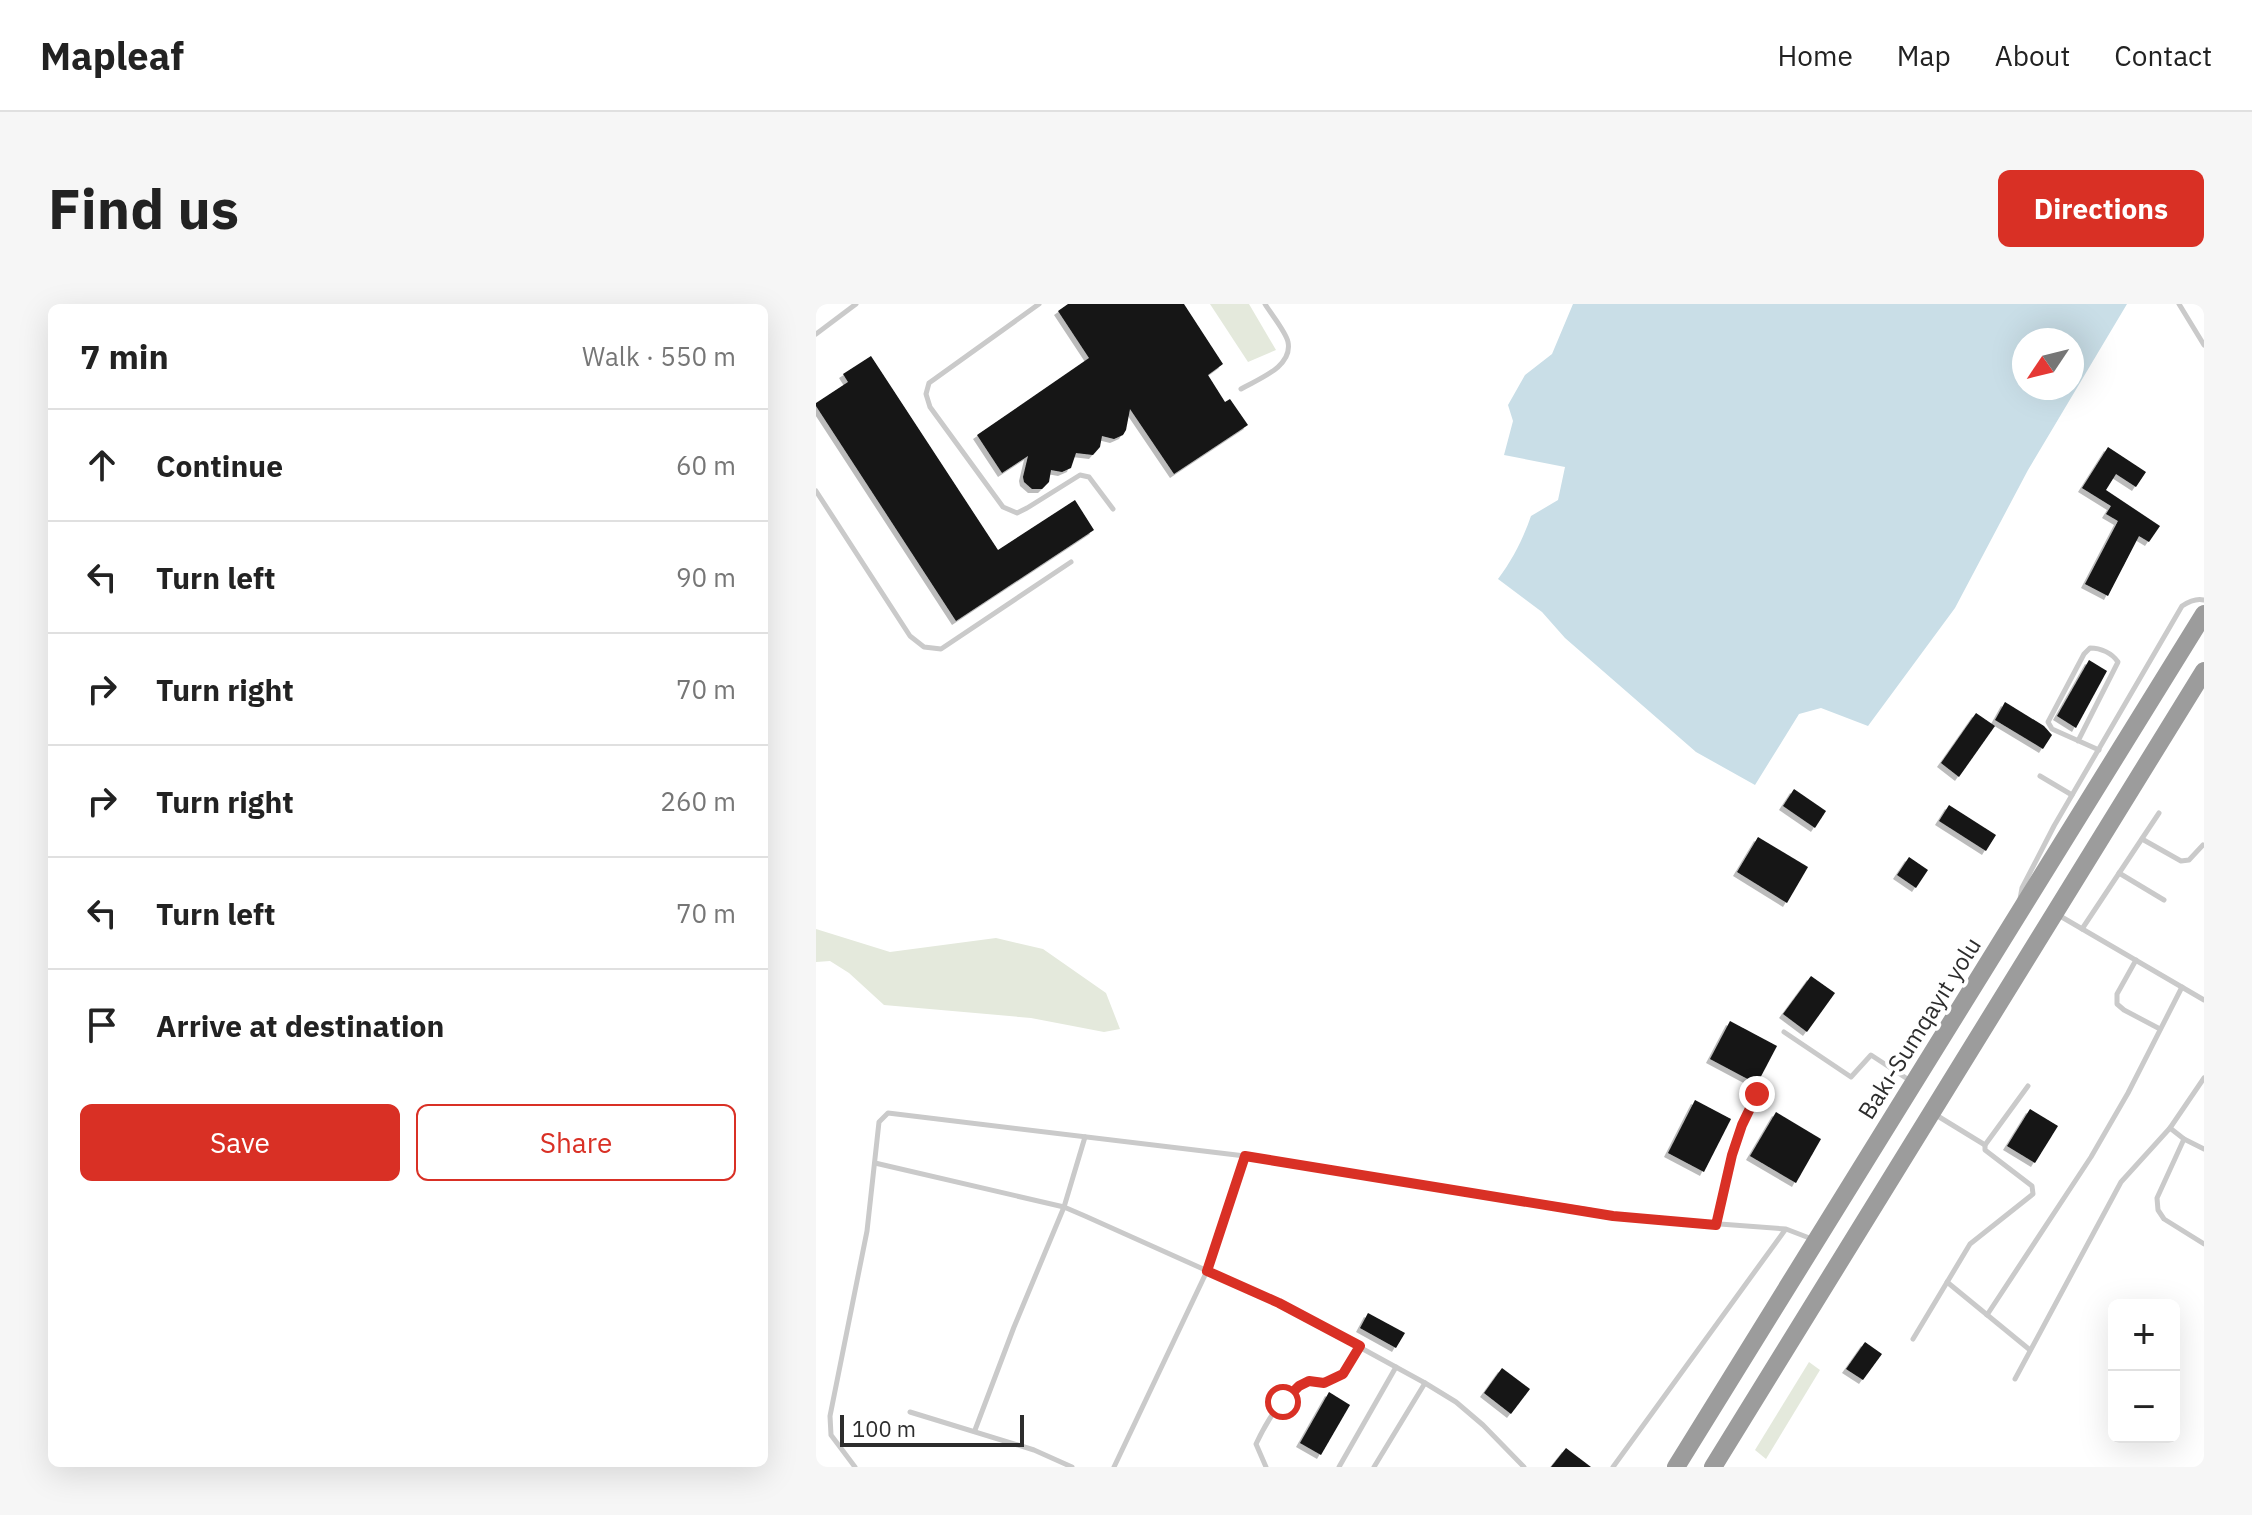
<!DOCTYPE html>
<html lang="en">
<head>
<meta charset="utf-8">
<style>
	:root { --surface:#fff; --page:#f6f6f6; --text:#222; --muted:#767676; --line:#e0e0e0; --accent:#d93025 }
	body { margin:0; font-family:"IBM Plex Sans",sans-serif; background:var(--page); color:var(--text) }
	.controls { position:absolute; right:24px; bottom:24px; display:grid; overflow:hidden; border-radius:12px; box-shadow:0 8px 32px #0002 }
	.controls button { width:72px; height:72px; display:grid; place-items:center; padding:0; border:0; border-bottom:2px solid var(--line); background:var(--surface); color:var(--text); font:40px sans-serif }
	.compass { position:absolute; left:1196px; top:24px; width:72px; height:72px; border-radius:50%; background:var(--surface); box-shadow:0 8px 32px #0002; rotate:235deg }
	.scale { position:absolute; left:24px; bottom:20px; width:184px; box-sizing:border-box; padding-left:8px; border:4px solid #2d2d2d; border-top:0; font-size:22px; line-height:28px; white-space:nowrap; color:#2d2d2d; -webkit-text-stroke:6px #fff; paint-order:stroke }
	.stop { position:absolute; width:24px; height:24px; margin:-18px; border:6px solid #d93025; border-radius:50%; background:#fff }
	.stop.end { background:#d93025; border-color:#fff; box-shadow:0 2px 8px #0008 }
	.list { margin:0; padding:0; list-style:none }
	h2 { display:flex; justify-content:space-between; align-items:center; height:104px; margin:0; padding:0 32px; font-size:34px }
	h2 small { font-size:26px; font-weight:400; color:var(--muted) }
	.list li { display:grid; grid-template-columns:52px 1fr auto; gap:24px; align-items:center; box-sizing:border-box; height:112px; padding:0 32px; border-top:2px solid var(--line) }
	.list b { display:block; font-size:30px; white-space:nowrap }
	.list em { font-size:26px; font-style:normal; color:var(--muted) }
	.actions { display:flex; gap:16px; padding:24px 32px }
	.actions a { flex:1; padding:18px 0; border:2px solid var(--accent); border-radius:12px; text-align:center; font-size:28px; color:var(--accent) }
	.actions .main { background:var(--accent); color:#fff }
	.icon { flex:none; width:44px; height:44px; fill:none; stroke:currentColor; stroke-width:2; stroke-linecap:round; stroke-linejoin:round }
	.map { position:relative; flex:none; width:1388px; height:1163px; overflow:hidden; border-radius:12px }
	header { display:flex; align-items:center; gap:48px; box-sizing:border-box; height:112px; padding:0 40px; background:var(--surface); border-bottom:2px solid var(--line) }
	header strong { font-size:38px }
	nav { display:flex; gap:44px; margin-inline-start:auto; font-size:28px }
	.intro { display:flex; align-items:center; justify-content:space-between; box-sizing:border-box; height:192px; padding:0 48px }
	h1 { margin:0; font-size:56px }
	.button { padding:20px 36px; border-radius:12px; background:var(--accent); color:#fff; font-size:28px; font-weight:700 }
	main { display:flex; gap:48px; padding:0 48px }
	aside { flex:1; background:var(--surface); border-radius:12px; box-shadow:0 8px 32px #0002 }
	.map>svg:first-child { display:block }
	.green { fill:#e4e9dc }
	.water { fill:#c9dee7; fill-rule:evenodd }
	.building { fill:#141414; filter:url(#shadow) }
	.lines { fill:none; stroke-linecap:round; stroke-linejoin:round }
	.service { stroke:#cacaca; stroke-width:5 }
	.trunk { stroke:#9c9c9c; stroke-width:18 }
	.route { stroke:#d93025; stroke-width:10 }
	.labels { text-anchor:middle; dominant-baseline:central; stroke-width:8; stroke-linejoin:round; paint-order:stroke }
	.street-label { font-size:24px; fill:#2d2d2d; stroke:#fff }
</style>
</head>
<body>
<header>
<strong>Mapleaf</strong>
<nav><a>Home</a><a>Map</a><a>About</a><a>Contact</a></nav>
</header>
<div class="intro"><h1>Find us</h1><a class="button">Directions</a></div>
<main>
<aside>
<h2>7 min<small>Walk · 550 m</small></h2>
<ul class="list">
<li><svg class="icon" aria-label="ahead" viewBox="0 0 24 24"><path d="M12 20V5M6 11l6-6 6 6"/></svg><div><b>Continue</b></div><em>60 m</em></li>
<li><svg class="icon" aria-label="left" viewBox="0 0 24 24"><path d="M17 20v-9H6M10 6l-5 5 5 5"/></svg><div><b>Turn left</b></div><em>90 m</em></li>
<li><svg class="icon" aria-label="right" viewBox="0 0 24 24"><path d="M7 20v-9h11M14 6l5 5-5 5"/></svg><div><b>Turn right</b></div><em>70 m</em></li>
<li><svg class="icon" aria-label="right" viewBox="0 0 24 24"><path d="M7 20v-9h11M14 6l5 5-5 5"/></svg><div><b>Turn right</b></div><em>260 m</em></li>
<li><svg class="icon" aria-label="left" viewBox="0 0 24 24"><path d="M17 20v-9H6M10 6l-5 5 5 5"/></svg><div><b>Turn left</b></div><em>70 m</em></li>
<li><svg class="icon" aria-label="arrive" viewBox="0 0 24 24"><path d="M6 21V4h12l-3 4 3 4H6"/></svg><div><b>Arrive at destination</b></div></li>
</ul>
<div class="actions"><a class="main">Save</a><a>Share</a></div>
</aside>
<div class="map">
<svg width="1388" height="1163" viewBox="0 0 1388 1163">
	<defs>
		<filter id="shadow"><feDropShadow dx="-4" dy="4" stdDeviation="0" flood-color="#0004"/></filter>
	</defs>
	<rect width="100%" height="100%" fill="#fff"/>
	<!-- green -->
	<g class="green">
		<path d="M394,0H433L460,46L432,58Z"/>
		<path d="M0,625L74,648L180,634L227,645L290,689L304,725L288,728L215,714L68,701L33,669L14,657L0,658Z"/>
		<path d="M993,1058L1004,1066L950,1155L939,1146Z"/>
	</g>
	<!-- water -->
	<path class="water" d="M757,0H1311L1212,166L1139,304L1052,422L1005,404L983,410L939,481L880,448L749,334L726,308L682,275C697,255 707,235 715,212L742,196L749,163L688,151L697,117L692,101L709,71L736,50ZM1208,36H1256V84H1208Z"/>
	<!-- building -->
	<g class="building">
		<path d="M252,0H368L407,60L392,71L409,98L414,95L432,121L358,170L314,105L310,126L307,131L298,135L286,132L284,143L277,151L260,149L255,164L246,168L235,166L233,178L226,185H216L208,178L207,173L212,152L186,169L161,131L273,54L242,7Z"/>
		<path d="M55,52L182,246L259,196L278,226L140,317L0,102V99L32,78L27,70Z"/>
		<path d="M1292,143L1330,168L1320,183L1300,170L1290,186L1344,222L1333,238L1323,232L1292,292L1269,280L1302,217L1290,210L1295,202L1266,184Z"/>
		<path d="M1273,356L1291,367L1260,424L1241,412Z"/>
		<path d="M1189,398L1228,422L1236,431L1227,445L1179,416Z"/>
		<path d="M1160,409L1179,422L1143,473L1125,459Z"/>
		<path d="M978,485L1010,507L999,524L967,502Z"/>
		<path d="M1133,501L1180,531L1170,547L1123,517Z"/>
		<path d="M942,533L992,563L971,599L921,568Z"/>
		<path d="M1093,553L1112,566L1100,584L1081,571Z"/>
		<path d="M995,672L1019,689L991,728L967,710Z"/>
		<path d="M914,717L961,742L941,780L894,755Z"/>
		<path d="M879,796L915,815L888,868L852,849Z"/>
		<path d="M1214,805L1242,822L1219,859L1191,842Z"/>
		<path d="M960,808L1005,835L980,879L934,852Z"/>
		<path d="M552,1009L589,1029L580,1044L544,1024Z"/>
		<path d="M1049,1038L1066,1050L1047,1076L1030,1065Z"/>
		<path d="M686,1064L714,1085L695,1110L668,1089Z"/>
		<path d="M513,1088L534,1101L505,1151L484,1139Z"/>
		<path d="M750,1144L775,1163H735Z"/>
	</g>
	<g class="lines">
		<!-- service -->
		<g class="service">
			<path d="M223,0L113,79L110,90L114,103L187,203L201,209L211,204L264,171L273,173L297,205"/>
			<path d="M1363,0L1388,41"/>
			<path d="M0,30L40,0"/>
			<path d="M425,85C442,75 477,63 472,38C470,28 455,10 449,0"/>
			<path d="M0,187L94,332L108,343L125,345L255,258"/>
			<path d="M1262,437L1302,358C1296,349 1285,344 1274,344L1268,350L1232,418L1236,425L1283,446"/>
			<path d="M1224,472L1256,491"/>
			<path d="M1326,535L1365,557L1373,556L1387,541"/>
			<path d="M1303,569L1348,596"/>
			<path d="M1204,595L1206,584L1238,522L1366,302C1372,298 1380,294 1388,296"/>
			<path d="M1244,612L1388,696"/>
			<path d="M1266,625L1343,509"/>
			<path d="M1320,656L1301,690V700L1308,706L1344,725"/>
			<path d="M968,728L1035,773L1055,751L1093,776"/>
			<path d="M1120,811L1169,841"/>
			<path d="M1354,824L1368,835L1388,845"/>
			<path d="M1368,835L1341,894L1342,906L1348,915L1388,940"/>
			<path d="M59,859L248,903L269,912L463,999L609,1079"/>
			<path d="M900,921L916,851L926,821L941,790"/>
			<path d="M1131,978L1214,1046"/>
			<path d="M1171,1011L1275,853L1312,789L1366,683"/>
			<path d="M1097,1035L1154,940L1217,890L1216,882L1169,846V841L1212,782"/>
			<path d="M1199,1075L1305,878L1354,824L1388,774"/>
			<path d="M94,1108L218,1146L256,1163"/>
			<path d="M159,1126L198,1023L248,903L269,833"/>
			<path d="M39,1163L15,1131L14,1112L51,927L63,818L72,809L429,852L774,906L797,912L970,925L996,935"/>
			<path d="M298,1163L391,967L429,852"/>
			<path d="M450,1163L440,1140C450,1119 465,1092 486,1080C493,1076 496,1079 504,1079C526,1078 534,1059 544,1042"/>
			<path d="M523,1163L580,1063"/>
			<path d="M558,1163L609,1079L640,1098L667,1121L708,1163"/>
			<path d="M797,1163L969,926"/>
		</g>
		<!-- trunk -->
		<g class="trunk">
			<path d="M860,1163L1388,310"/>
			<path d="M897,1163L1388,367"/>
		</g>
	</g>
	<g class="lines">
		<!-- route -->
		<path class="route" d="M467,1098L483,1082L493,1077L508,1079L527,1070L544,1042L463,999L391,967L429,852L797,912L900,921L916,851L926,821L941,790"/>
	</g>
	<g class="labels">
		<!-- street labels -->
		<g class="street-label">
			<text transform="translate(1103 724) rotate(-58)">Bakı-Sumqayıt yolu</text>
		</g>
	</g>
</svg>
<div class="controls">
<button>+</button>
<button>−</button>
</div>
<svg class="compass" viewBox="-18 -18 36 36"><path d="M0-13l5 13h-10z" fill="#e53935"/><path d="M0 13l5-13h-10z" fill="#767676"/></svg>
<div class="scale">100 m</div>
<div class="stop" style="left:467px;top:1098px"></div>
<div class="stop end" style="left:941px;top:790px"></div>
</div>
</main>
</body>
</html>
